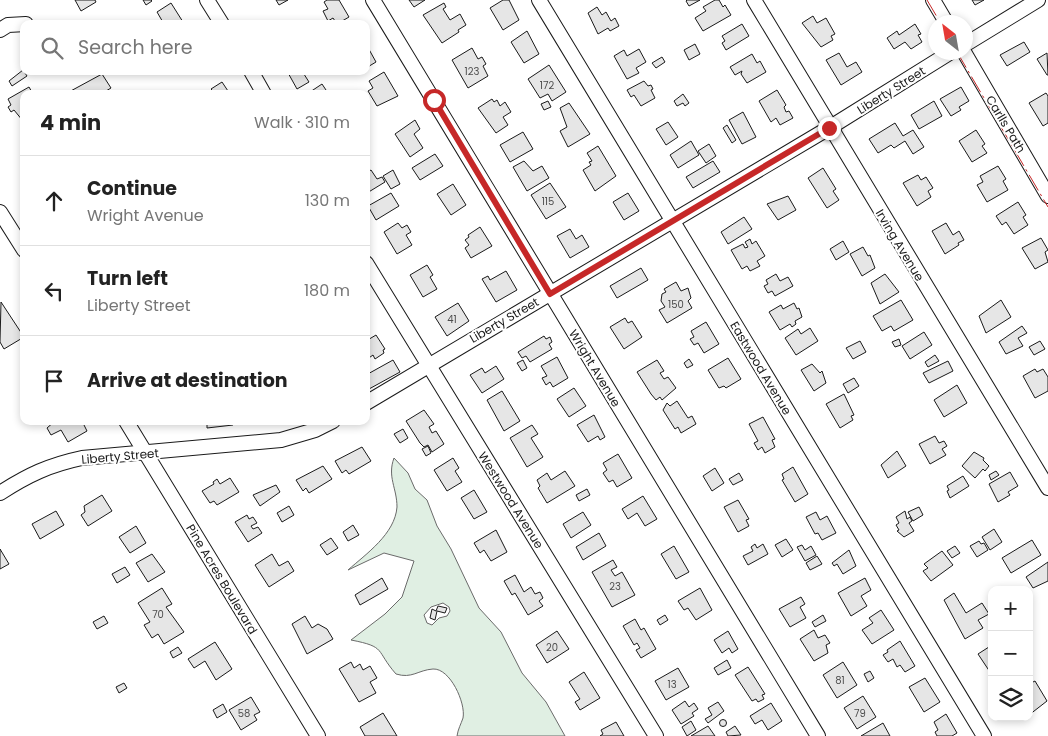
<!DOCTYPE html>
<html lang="en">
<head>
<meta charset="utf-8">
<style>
	:root { --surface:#fff; --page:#f6f6f6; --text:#222; --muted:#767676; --line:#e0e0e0 }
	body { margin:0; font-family:Poppins,sans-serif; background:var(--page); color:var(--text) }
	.controls { position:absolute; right:15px; bottom:15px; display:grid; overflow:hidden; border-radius:10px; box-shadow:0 2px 8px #0003 }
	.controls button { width:45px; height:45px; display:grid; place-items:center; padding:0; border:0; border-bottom:1px solid var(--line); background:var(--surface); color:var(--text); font:25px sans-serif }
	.compass { position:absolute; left:928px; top:15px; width:45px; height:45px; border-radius:50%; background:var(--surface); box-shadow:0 2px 8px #0003; rotate:329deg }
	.stop { position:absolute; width:15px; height:15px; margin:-11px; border:4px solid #c62828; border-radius:50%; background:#fff }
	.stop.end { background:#c62828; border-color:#fff; box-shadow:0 1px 5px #0008 }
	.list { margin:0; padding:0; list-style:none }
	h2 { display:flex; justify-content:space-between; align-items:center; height:65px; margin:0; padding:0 20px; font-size:21px }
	h2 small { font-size:16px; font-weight:400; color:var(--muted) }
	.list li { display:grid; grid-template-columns:32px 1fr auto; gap:15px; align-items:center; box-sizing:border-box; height:90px; padding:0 20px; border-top:1px solid var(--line) }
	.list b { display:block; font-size:19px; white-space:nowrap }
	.list p { margin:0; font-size:16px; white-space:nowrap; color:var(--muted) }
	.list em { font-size:16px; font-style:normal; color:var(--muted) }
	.icon { flex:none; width:28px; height:28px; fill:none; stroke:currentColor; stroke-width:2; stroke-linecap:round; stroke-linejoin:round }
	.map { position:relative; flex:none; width:1048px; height:736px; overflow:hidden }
	.search { position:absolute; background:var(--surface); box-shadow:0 2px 8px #0003; left:20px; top:20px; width:350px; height:55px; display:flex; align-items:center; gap:12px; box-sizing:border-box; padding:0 18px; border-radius:10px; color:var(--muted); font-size:19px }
	.panel { position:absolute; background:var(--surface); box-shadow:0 2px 8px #0003; left:20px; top:90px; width:350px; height:335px; border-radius:10px }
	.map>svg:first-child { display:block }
	.green { fill:#e0efe3; stroke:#6a6a6a; fill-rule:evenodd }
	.building { fill:#e6e6e6; stroke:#1a1a1a }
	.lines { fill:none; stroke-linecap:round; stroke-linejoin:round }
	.minor-casing { stroke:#1a1a1a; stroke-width:16 }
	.minor { stroke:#fff; stroke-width:14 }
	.power { stroke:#c62828; stroke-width:1; stroke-dasharray:18 4 2.5 4; stroke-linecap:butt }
	.route { stroke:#c62828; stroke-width:6 }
	.labels { text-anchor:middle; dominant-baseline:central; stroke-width:4; stroke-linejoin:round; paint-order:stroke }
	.number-label { font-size:10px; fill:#4d4d4d }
	.street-label { font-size:12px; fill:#1a1a1a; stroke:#fff }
</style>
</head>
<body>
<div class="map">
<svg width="1048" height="736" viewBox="0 0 1048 736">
	<rect width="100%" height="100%" fill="#fff"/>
	<!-- green -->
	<path class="green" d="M394,458L408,473L415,489L427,500L437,526L451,549L479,608L501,632L522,673L546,702L565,736H457C458,729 461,724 463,718C466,703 450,668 433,669C418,670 412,679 396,674C375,650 387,647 351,640L385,614L402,597L414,561L384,553L348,570C366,554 395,534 397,507C397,488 387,477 394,458ZM443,603L449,607L450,611L447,616L439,618L432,625L427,623L424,615L431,607Z"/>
	<!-- building -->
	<g class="building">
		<path d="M75,0H95L96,2L81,11Z"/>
		<path d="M143,0H151L152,1L146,5Z"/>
		<path d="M276,0H288L279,5Z"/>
		<path d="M327,0H339L349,17L337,24L333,18L328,21L323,11L328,9L324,2Z"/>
		<path d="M409,0H425L414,7Z"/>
		<path d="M503,0H509L519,20L503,30L490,8Z"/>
		<path d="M687,0H700L689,6L686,1Z"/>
		<path d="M715,0H719L723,7L725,5L731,15L703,31L695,18L706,11L703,7Z"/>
		<path d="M972,0H984L975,5Z"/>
		<path d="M171,3L183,22V24H164L157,12Z"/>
		<path d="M444,3L446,7L443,9L450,20L460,14L466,25L458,30L459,32L442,43L423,15Z"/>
		<path d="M597,7L602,15L606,12L611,21L615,18L619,26L610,31L608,28L598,34L588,13Z"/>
		<path d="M813,16L817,23L826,18L835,34L831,36L833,40L821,47L802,23Z"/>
		<path d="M742,24L749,36L726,50L722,43L725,41L722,36Z"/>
		<path d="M915,24L921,34L918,35L922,42L911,49L905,42L894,49L887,38L897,31L899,35Z"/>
		<path d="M527,31L539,54L524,63L511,42Z"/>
		<path d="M1024,42L1030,52L1007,66L1000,55Z"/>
		<path d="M366,44L376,62L366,68Z"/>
		<path d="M695,44L700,54L689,60L684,50Z"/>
		<path d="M472,48L478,59L482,57L486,64L483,66L488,76L468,88L452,60Z"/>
		<path d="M639,49L646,62L636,68L639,73L627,79L614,56L624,50L627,56Z"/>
		<path d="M839,53L847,67L856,62L862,72L841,85L826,60Z"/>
		<path d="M1047,53L1048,75H1047L1037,59Z"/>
		<path d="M752,54L757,63L760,61L766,72L747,83L741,74L742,71L735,75L730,67Z"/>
		<path d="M662,57L665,62L656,68L652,63Z"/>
		<path d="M549,65L566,92L552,101L548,94L540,98L528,79Z"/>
		<path d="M23,70L27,76L12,86L9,81Z"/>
		<path d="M287,71H302L309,82L297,89Z"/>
		<path d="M384,72L398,96L377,106L368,91L373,88L369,81Z"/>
		<path d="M102,74L111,88L101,94L67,93Z"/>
		<path d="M644,81L648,86L651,85L653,89L651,90L655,98L641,106L634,95L631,97L627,90Z"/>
		<path d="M222,82L230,94H211L214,92L211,89Z"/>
		<path d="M322,84L328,93L307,94Z"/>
		<path d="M29,87L33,94H24L23,121L14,110L11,112L8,107L11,105L8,99Z"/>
		<path d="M961,87L969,101L959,107L961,110L951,116L940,99Z"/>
		<path d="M777,90L786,105L784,107L786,112L789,111L793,118L780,125L776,118L771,122L759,101Z"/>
		<path d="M1046,93L1048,96V123L1043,126L1029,103Z"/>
		<path d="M683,94L689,103L685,106L683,103L677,106L674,101Z"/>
		<path d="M492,99L494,102L497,100L500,106L505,102L511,112L503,117L508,125L496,133L478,108Z"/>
		<path d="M548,101L551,107L544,110L541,104Z"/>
		<path d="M934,101L942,116L919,129L911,115Z"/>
		<path d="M569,103L590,134L568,147L560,131L567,127L560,108Z"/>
		<path d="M743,112L756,137L742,144L729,120Z"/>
		<path d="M415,120L420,129L414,134L423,148L410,157L395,134Z"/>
		<path d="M668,122L678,137L666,145L656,129Z"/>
		<path d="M895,123L903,136L913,130L924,147L913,154L905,141L894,148L891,145L878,153L869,139Z"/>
		<path d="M727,125L736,140L732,143L723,128Z"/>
		<path d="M976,130L985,144L982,146L987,153L972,162L959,141Z"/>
		<path d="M523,132L533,149L510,162L500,145Z"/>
		<path d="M691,141L699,155L678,168L670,155Z"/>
		<path d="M709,144L716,156L706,163L698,151Z"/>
		<path d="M598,146L616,176L595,191L583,170L591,165L589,162L592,161L587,153Z"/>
		<path d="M435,154L443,166L420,180L412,168Z"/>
		<path d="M524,161L533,171L542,166L549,178L527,191L513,167Z"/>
		<path d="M713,161L720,172L693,188L686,177Z"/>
		<path d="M998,166L1006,179L1003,181L1008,190L987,202L977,185L983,182L980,176Z"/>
		<path d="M823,168L836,189L833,191L839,200L827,208L808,178Z"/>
		<path d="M371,170L377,179L382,177L385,182L367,193L366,173Z"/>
		<path d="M393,170L400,184L391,189L383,176Z"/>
		<path d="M918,175L921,180L926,177L933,188L928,191L931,197L917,206L903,183Z"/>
		<path d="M550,183L566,207L546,219L531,195Z"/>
		<path d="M453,184L466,205L451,215L437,194Z"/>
		<path d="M391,193L399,206L376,220L368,206Z"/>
		<path d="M628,193L639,211L624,220L613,202Z"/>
		<path d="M788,196L796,210L778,220L767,204Z"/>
		<path d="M1018,202L1026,215L1023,217L1028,225L1014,234L1006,222L1002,225L996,216Z"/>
		<path d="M744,217L752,229L728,244L721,232Z"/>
		<path d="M398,223L402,228L407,225L411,232L406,235L412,245L397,254L384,232Z"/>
		<path d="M946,223L953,235L959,231L964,240L958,243L959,245L945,254L932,231Z"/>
		<path d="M480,227L492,246L471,258L465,248L469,245L465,240L469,237L468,235Z"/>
		<path d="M570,229L576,239L582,235L589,247L570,258L557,236Z"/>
		<path d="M1041,238L1048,250L1045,252L1048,262L1035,269L1022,248Z"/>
		<path d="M750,239L752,244L756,241L765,256L757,261L760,266L750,271L747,266L742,269L731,250L743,244L745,248L748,247L745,242Z"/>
		<path d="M843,241L849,252L836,260L830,249Z"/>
		<path d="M863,247L868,256L870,255L875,268L862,276L850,254Z"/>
		<path d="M427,265L433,275L430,277L437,289L423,297L410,275Z"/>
		<path d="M641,268L648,280L617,298L610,286Z"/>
		<path d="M506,271L517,290L496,302L482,279L488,276L490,280Z"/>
		<path d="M776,274L780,281L788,277L793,286L775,296L772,291L768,293L764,286L768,284L766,280Z"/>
		<path d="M885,274L899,292L880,304L871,283Z"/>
		<path d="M676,282L681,291L688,288L691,298L688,301L692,308L667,323L659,310L665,307L661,301L662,294L666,292L664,289Z"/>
		<path d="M901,300L913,320L894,331L891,326L882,331L873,316Z"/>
		<path d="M1001,300L1011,317L986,333L979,316Z"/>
		<path d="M1,302L24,337L4,349L0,342Z"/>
		<path d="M458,303L469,321L447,336L435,317Z"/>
		<path d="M794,303L797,309L799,308L802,317L795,321L796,324L792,327L790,324L780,330L769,312L781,305L783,309Z"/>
		<path d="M625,318L628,323L632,321L642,337L624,349L610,327Z"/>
		<path d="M706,322L719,344L704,353L698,343L694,345L690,339L694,337L691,331Z"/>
		<path d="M1022,326L1027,333L1018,338L1023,346L1006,354L999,342Z"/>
		<path d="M810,328L818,341L796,355L785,338L798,329L801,334Z"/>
		<path d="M924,332L932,345L910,359L902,346Z"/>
		<path d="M376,335L385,349L383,350L384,353L375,359L373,355L366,360V341Z"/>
		<path d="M544,336L546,339L550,337L552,342L549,344L552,349L530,362L526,356L522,358L518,352Z"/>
		<path d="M899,339L901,345L895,347L892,342Z"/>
		<path d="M860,341L866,352L853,359L846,348Z"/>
		<path d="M1040,341L1045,349L1034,355L1029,347Z"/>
		<path d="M935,355L939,361L928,367L925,362Z"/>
		<path d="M557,357L568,378L553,387L550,382L546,385L542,378L547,376L541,366Z"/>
		<path d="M728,358L741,379L726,388L724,386L719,388L708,370Z"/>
		<path d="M689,359L693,365L687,368L684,363Z"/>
		<path d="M393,360L400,372L369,389L366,384V375Z"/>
		<path d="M523,360L527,368L522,371L517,363Z"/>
		<path d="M657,360L664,371L660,373L664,379L668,377L676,388L662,400L660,397L656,400L651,394L637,372Z"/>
		<path d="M948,361L953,371L929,383L923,373Z"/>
		<path d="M812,364L820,373L822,371L826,383L814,391L801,370Z"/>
		<path d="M496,366L504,379L482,393L470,375L482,368L485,373Z"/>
		<path d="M1035,369L1037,372L1043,369L1048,377V391L1035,398L1023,376Z"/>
		<path d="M854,378L859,386L848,393L843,384Z"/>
		<path d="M957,385L967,403L944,417L934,400Z"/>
		<path d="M574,388L586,406L569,417L557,399Z"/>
		<path d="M502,391L520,421L504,431L487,400Z"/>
		<path d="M844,394L854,415L851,416L853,420L840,428L826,404Z"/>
		<path d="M677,401L688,418L692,416L696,424L681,433L678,427L675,429L663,410L667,403L670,406Z"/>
		<path d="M424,410L434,424L429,427L432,433L436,431L444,444L432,452L428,445L424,447L420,443L406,421Z"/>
		<path d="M594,415L605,437L600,440L598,436L588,442L577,425Z"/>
		<path d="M763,417L775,439L772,440L775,447L765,453L762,447L758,450L754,443L758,441L749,424Z"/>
		<path d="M55,421H76L78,423L82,421L87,431L68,442L61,430L51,435L47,428Z"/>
		<path d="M207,421H233V425L207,428Z"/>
		<path d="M532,425L538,434L531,438L543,457L527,467L510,438Z"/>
		<path d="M403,429L408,438L400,443L394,434Z"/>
		<path d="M935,436L939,443L944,441L947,446L942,449L946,455L930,464L919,444Z"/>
		<path d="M428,446L431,453L426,456L422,449Z"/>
		<path d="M362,447L371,461L349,474L346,470L342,473L335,461Z"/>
		<path d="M897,451L906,466L888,478L881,465Z"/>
		<path d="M974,452L984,458L983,460L989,466L985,471L983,469L975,478L962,466Z"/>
		<path d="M618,454L632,478L617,487L613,480L609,482L603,473L607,470L603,463Z"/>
		<path d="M453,458L459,468L455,471L462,482L447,491L434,470Z"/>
		<path d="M323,466L332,479L309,493L306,488L303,491L296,480Z"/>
		<path d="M793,467L808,494L795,502L782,480L784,479L782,474Z"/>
		<path d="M715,468L724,483L712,491L703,476Z"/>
		<path d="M565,471L575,486L547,503L538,488L540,486L537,480L547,473L551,480Z"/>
		<path d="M996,471L999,475L991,480L989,475Z"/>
		<path d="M1010,472L1018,486L1008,492L1010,495L998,502L989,484Z"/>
		<path d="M739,473L743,480L733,485L729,479Z"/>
		<path d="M963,476L969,486L950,498L947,491L949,490L947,486Z"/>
		<path d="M230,478L239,492L217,505L214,501L210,503L202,491L214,484L213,482L217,479L220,484Z"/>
		<path d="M276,485L280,492L260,506L253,495Z"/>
		<path d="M587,489L590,495L579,501L576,495Z"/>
		<path d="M474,490L487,512L474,519L461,498Z"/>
		<path d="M102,495L112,511L88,526L81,515L85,512L84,506Z"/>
		<path d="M643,496L657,519L645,526L637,513L628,519L622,509Z"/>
		<path d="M738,500L749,519L746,520L749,526L738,532L724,507Z"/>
		<path d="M289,506L294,515L282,522L277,513Z"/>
		<path d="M919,507L923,515L913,521L908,512Z"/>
		<path d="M56,511L64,525L40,539L32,524Z"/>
		<path d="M905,511L907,519L910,517L912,521L909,523L914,531L904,537L897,531L899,530L896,525L899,523L896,517Z"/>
		<path d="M583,512L591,525L571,538L563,524Z"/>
		<path d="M816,512L820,520L827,516L836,533L822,540L818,533L815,534L806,517Z"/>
		<path d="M247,515L249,519L253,517L257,523L251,526L253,529L258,527L262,533L248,542L235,522Z"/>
		<path d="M353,525L359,535L348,541L343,532Z"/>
		<path d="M136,526L146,543L130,553L119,537Z"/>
		<path d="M994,529L1002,542L990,550L982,537Z"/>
		<path d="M496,530L507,552L491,561L484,550L480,553L474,543Z"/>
		<path d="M599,533L606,546L583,560L576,547Z"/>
		<path d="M331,538L338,548L327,555L320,545Z"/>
		<path d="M786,539L793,550L782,557L775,545Z"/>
		<path d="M1032,540L1041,555L1011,573L1002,558Z"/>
		<path d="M979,541L981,544L984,543L988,550L977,557L970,546Z"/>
		<path d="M755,544L757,548L763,544L768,554L748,565L743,556L753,551L751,547Z"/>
		<path d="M802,545L805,550L811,546L816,555L805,561L797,547Z"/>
		<path d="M674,546L689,572L676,579L661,554Z"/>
		<path d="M955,546L960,553L952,558L947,551Z"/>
		<path d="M0,549L9,564L0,569Z"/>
		<path d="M849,550L856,566L843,574L837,564L834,566L832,563Z"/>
		<path d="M942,551L953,565L931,581L923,571L928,568L924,564Z"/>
		<path d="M152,554L165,572L148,582L136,563Z"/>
		<path d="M272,554L279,566L288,561L294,571L269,587L255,565Z"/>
		<path d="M817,556L822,564L810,570L806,563Z"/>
		<path d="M613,560L617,567L611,570L615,576L622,572L635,595L612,607L592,572Z"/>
		<path d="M1048,562V581L1033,588L1026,577Z"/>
		<path d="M125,567L130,575L117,583L112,574Z"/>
		<path d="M515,575L524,592L531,587L535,594L540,592L543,598L539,601L543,606L528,615L515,593L512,595L504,581Z"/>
		<path d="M382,578L388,589L360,605L355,595Z"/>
		<path d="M865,578L871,590L861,596L867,606L851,616L838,593Z"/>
		<path d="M162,588L172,604L166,607L184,632L164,644L158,634L152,638L144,625L150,622L138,603Z"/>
		<path d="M700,588L712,610L696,620L688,608L684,610L678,601Z"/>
		<path d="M954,593L966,613L982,603L989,614L978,620L983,628L965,639L944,600Z"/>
		<path d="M801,597L805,604L800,607L806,618L790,627L779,609Z"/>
		<path d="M438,606L447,608L445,613L437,611L435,620L430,618L432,609L436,611Z"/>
		<path d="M881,610L894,630L872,644L862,630L873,623L869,618Z"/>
		<path d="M665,615L668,620L660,625L657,620Z"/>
		<path d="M823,615L826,621L815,627L812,622Z"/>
		<path d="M104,616L108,623L97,629L93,622Z"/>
		<path d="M305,616L312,628L318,624L327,629L333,639L307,654L292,624Z"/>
		<path d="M635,619L641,630L644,628L656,649L641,658L636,650L640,648L637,643L634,645L623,626Z"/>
		<path d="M814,630L818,638L825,635L830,643L826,645L828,653L814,661L800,639Z"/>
		<path d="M557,631L569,649L547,663L536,645Z"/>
		<path d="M728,631L738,649L732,653L729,648L722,653L714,640Z"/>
		<path d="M900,641L915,666L905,672L900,665L897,667L893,659L888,662L883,655L888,652L887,650Z"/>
		<path d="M215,642L232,669L216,680L205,661L194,668L188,659Z"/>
		<path d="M992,645V675L978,654Z"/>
		<path d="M178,647L182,653L173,658L170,652Z"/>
		<path d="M727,660L731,668L718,675L714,668Z"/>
		<path d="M351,662L354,668L360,664L363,670L370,666L377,678L370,682L376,693L359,702L339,669Z"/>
		<path d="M843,662L857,685L837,698L823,675Z"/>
		<path d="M748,667L765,694L762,695L764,699L758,702L756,699L752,701L735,675Z"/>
		<path d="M678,668L689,687L666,700L655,681Z"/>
		<path d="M870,671L874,678L868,682L864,674Z"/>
		<path d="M584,672L600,698L580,710L575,702L580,699L569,682Z"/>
		<path d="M925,678L940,702L924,712L909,687Z"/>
		<path d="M1035,681L1047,701L1029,715V684Z"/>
		<path d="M124,683L127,688L119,693L116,687Z"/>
		<path d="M863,696L876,717L857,729L844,708Z"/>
		<path d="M251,697L260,712L254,715L257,720L241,730L229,710Z"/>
		<path d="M685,701L689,707L694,703L698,709L692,713L694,716L681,724L672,710Z"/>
		<path d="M718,702L724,711L708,723L705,719L712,715L708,708Z"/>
		<path d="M771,703L782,721L768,730L762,720L755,724L750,716Z"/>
		<path d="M223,704L227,712L217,718L213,710Z"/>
		<path d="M383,713L397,736H365L360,727Z"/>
		<path d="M946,714L957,733L952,736H937L935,732L938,730L934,722Z"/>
		<circle cx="723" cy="723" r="3.5"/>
		<path d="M691,721L696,730L687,736L682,727Z"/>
		<path d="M616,722L624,736H600L603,734L601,730Z"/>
		<path d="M883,723L890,736H861Z"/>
		<path d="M708,726L715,736H691Z"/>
		<path d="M735,726L741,735L728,736L726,732Z"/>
	</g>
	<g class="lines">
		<!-- minor casing -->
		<g class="minor-casing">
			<g id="minor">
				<path d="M207,0L222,24"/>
				<path d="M373,0L818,736"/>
				<path d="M539,0L984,736"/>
				<path d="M754,0L1048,488"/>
				<path d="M933,0L946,22"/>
				<path d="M0,30L8,25L26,24"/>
				<path d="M966,44L1038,0"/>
				<path d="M964,52L1048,196"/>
				<path d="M251,71L264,94"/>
				<path d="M0,212L24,250"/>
				<path d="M366,263L656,736"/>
				<path d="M366,403L829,128L951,52"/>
				<path d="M126,421L318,736"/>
				<path d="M0,493C28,475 49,465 82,458L281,440L315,430L333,421"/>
			</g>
		</g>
		<!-- minor -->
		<use href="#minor" class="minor"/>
		<!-- power -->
		<g class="power">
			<path d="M927,0L940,22"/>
			<path d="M957,52L1048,207"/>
		</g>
	</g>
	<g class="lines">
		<!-- route -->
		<path class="route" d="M434,100L550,294L829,128"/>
	</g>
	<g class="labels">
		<!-- number labels -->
		<g class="number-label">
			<text x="472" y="71">123</text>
			<text x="547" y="85">172</text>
			<text x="548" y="201">115</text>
			<text x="676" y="304">150</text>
			<text x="452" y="319">41</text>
			<text x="615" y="586">23</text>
			<text x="158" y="614">70</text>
			<text x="552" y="647">20</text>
			<text x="840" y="680">81</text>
			<text x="672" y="684">13</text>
			<text x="244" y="713">58</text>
			<text x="860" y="713">79</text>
		</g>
		<!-- street labels -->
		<g class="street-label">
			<text transform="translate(891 90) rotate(-32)">Liberty Street</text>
			<text transform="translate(1006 124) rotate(59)">Carlls Path</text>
			<text transform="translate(900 245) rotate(59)">Irving Avenue</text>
			<text transform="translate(504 320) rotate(-30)">Liberty Street</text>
			<text transform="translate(595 368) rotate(59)">Wright Avenue</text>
			<text transform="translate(761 368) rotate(59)">Eastwood Avenue</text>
			<text transform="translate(120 456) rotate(-5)">Liberty Street</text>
			<text transform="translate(511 500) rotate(58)">Westwood Avenue</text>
			<text transform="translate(222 579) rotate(59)">Pine Acres Boulevard</text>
		</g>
	</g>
</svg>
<div class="controls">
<button>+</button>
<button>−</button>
<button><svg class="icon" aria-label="layers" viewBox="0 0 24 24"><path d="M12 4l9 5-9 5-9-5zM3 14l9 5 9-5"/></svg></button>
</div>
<svg class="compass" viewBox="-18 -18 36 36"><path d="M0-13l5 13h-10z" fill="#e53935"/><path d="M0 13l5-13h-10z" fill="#767676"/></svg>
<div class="stop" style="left:434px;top:100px"></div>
<div class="stop end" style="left:829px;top:128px"></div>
<div class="search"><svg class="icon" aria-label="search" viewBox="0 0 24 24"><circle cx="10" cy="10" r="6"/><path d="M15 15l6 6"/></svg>Search here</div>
<section class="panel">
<h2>4 min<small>Walk · 310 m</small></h2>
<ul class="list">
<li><svg class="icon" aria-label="ahead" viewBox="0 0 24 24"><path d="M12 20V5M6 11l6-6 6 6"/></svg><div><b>Continue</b><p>Wright Avenue</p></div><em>130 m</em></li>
<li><svg class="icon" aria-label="left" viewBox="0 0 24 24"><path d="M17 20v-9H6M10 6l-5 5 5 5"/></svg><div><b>Turn left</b><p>Liberty Street</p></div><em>180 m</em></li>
<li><svg class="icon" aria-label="arrive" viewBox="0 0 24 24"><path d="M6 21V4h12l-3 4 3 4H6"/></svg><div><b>Arrive at destination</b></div></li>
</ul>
</section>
</div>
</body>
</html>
